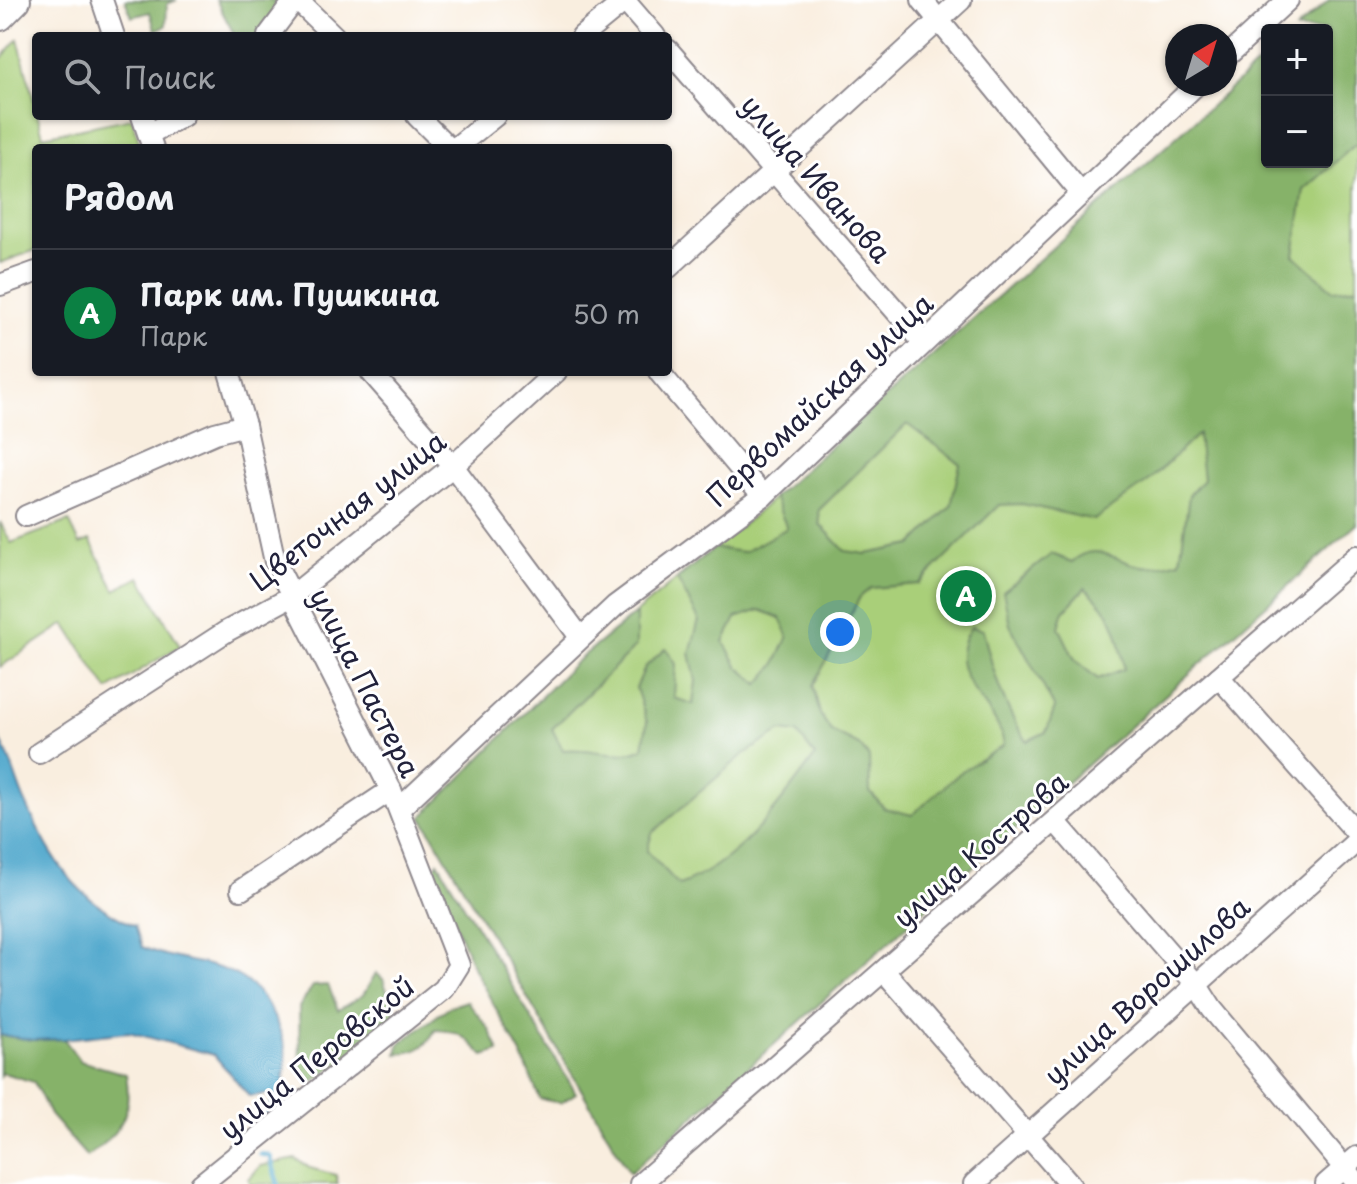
<!DOCTYPE html>
<html lang="ru">
<head>
<meta charset="utf-8">
<style>
	:root { --surface:#171b24; --page:#242831; --text:#f1f3f6; --muted:#9ea1a6; --line:#363941; --accent:#0b8043 }
	body { margin:0; font-family:"Playpen Sans",sans-serif; background:var(--page); color:var(--text) }
	.controls { position:absolute; right:24px; top:24px; display:grid; overflow:hidden; border-radius:8px; box-shadow:0 2px 6px #0004 }
	.controls button { width:72px; height:72px; display:grid; place-items:center; padding:0; border:0; border-bottom:2px solid var(--line); background:var(--surface); color:var(--text); font:40px sans-serif }
	.compass { position:absolute; left:1165px; top:24px; width:72px; height:72px; border-radius:50%; background:var(--surface); box-shadow:0 2px 6px #0004; rotate:38deg }
	.you { position:absolute; left:840px; top:632px; width:28px; height:28px; margin:-20px; border:6px solid #fff; border-radius:50%; background:#1a73e8; box-shadow:0 0 0 12px #1a73e833 }
	.badge { display:grid; place-items:center; width:52px; height:52px; border-radius:50%; background:var(--accent); color:#fff; font-size:26px; font-weight:700 }
	.pin { position:absolute; translate:-50% -50%; border:4px solid #fff; box-shadow:0 2px 8px #0006 }
	.list { margin:0; padding:0; list-style:none }
	h2 { display:flex; justify-content:space-between; align-items:center; height:104px; margin:0; padding:0 32px; font-size:34px }
	h2 small { font-size:26px; font-weight:400; color:var(--muted) }
	.list li { display:grid; grid-template-columns:52px 1fr auto; gap:24px; align-items:center; box-sizing:border-box; height:128px; padding:0 32px; border-top:2px solid var(--line) }
	.list b { display:block; font-size:30px; white-space:nowrap }
	.list p { margin:0; font-size:26px; white-space:nowrap; color:var(--muted) }
	.list em { font-size:26px; font-style:normal; color:var(--muted) }
	.icon { flex:none; width:44px; height:44px; fill:none; stroke:currentColor; stroke-width:2; stroke-linecap:round; stroke-linejoin:round }
	.map { position:relative; flex:none; width:1357px; height:1184px; overflow:hidden }
	.search { position:absolute; background:var(--surface); box-shadow:0 2px 6px #0004; left:32px; top:32px; width:640px; height:88px; display:flex; align-items:center; gap:20px; box-sizing:border-box; padding:0 28px; border-radius:8px; color:var(--muted); font-size:30px }
	.panel { position:absolute; background:var(--surface); box-shadow:0 2px 6px #0004; left:32px; top:144px; width:640px; height:232px; border-radius:8px }
	.map>svg:first-child { display:block }
	.green { fill:#a9cf79; stroke:#66785a; stroke-width:2 }
	.forest { fill:#86b269; stroke:#546a52; stroke-width:2; fill-rule:evenodd }
	.water { fill:#4fa7cc; stroke:#386484; stroke-width:2 }
	.lines { fill:none; stroke-linecap:round; stroke-linejoin:round }
	.stream { stroke:#4fa7cc; stroke-width:5 }
	.street-casing { stroke:#8e888d; stroke-width:24 }
	.secondary-casing { stroke:#8e888d; stroke-width:32 }
	.street { stroke:#fff; stroke-width:20 }
	.secondary { stroke:#fff; stroke-width:28 }
	.labels { text-anchor:middle; dominant-baseline:central; stroke-width:6; stroke-linejoin:round; paint-order:stroke }
	.street-label { font-size:28px; fill:#22223b; stroke:#fff }
</style>
</head>
<body>
<div class="map">
<svg width="1357" height="1184" viewBox="0 0 1357 1184">
	<rect width="100%" height="100%" fill="#fff"/>
	<filter id="ink" filterUnits="userSpaceOnUse"><feTurbulence type="fractalNoise" baseFrequency=".0125" numOctaves="2"/><feDisplacementMap in="SourceGraphic" scale="16" xChannelSelector="R" yChannelSelector="G"/><feConvolveMatrix kernelMatrix="1 2 1 2 8 2 1 2 1" color-interpolation-filters="sRGB"/></filter>
	<filter id="wash" filterUnits="userSpaceOnUse"><feTurbulence type="fractalNoise" baseFrequency=".006" numOctaves="4" result="noise"/><feDisplacementMap in="SourceGraphic" scale="32" xChannelSelector="R" yChannelSelector="G"/><feGaussianBlur stdDeviation="1.8" result="paint"/><feColorMatrix in="noise" values="0 0 0 0 0 0 0 0 0 0 0 0 0 0 0 0 0 1.4 0 .05"/><feComposite in="paint" operator="in"/></filter>
	<g filter="url(#wash)">
		<rect width="100%" height="100%" fill="#f9eedf"/>
		<!-- green -->
		<g class="green">
			<path d="M1329,0H1357V524L630,1173L422,817L576,662L753,516L1267,56V162H1327V30H1296Z"/>
			<path d="M18,39L43,136L132,118L141,148H36V250L0,263V60Z"/>
			<path d="M69,521L80,544L90,540L115,590L140,577L180,646L108,690L65,624L0,667V522L11,543Z"/>
			<path d="M296,1159L310,1168L336,1175L338,1184H250L249,1179L260,1166Z"/>
		</g>
		<!-- forest -->
		<g class="forest">
			<path d="M125,0H177L167,4L166,26L155,30L150,12L132,17Z"/>
			<path d="M216,0H275L284,9L262,36H235Z"/>
			<path d="M1329,0H1357V143L1304,190L1294,255L1333,290L1357,287V524L630,1173L422,817L576,662L636,613V646L552,729L563,750C591,746 618,761 643,748L647,722L636,688L645,667L666,648L676,664L674,698L693,704L696,681L690,653L699,620L677,579L714,548L744,552L787,528L774,497L1267,56V162H1327V30H1296ZM907,424L960,464L951,506L912,545L866,554L845,551L820,524L819,510ZM1198,434L1203,480L1189,495L1180,561C1168,564 1153,568 1142,566C1114,562 1097,539 1072,562L1052,554L1003,592L1010,625L1055,708L1046,732L1027,741C1003,707 993,671 983,630L971,627C937,677 999,703 1004,745L962,771L912,815L884,808L870,792L869,757L859,745L831,731L820,714L813,686L860,597L871,588L919,584L999,505L1022,504L1094,520L1150,480ZM1085,588C1113,611 1120,633 1124,669L1098,679L1075,660L1059,627L1064,611ZM760,610L780,618L788,636L775,665L759,684L738,667L724,642L736,618ZM781,731L797,733L815,756C778,806 739,863 679,885L647,851L652,833L743,755Z"/>
			<path d="M438,862L576,1093L561,1103L540,1099L522,1056L474,969L433,871Z"/>
			<path d="M376,973L383,979L397,1020L310,1084L300,1065L299,1007L313,986L328,985L338,1010L363,995Z"/>
			<path d="M467,1001L489,1029L499,1051L484,1056C468,1039 459,1030 435,1030C426,1048 417,1052 397,1054L399,1044L449,1007Z"/>
			<path d="M0,1035L33,1040L64,1039L80,1061L126,1074C133,1117 120,1131 87,1157L50,1115L34,1082L3,1073L0,1077Z"/>
		</g>
		<!-- water -->
		<path class="water" d="M0,739C12,759 16,782 26,803C52,862 76,899 135,926L142,947C196,971 242,954 273,1015C289,1048 288,1058 282,1093L249,1096L214,1055L129,1032L64,1039L33,1040L0,1035Z"/>
		<g class="lines">
			<!-- stream -->
			<g class="stream">
				<path d="M261,1125L274,1099L270,1090"/>
				<path d="M260,1154L270,1156L278,1184"/>
			</g>
		</g>
	</g>
	<g filter="url(#ink)">
		<g class="lines">
			<!-- street casing -->
			<g class="street-casing">
				<g id="street">
					<path d="M102,0L114,36"/>
					<path d="M297,0L334,36"/>
					<path d="M624,0L655,36"/>
					<path d="M922,0L1080,192"/>
					<path d="M268,36L295,0"/>
					<path d="M582,36L626,0"/>
					<path d="M668,50L923,342"/>
					<path d="M1225,58L1288,0"/>
					<path d="M142,116L153,148"/>
					<path d="M417,116L449,148"/>
					<path d="M149,134L183,116"/>
					<path d="M455,148L495,116"/>
					<path d="M668,268L961,0"/>
					<path d="M0,285L36,272"/>
					<path d="M371,372L453,466L580,637"/>
					<path d="M659,372L763,496"/>
					<path d="M26,516L215,433L245,425"/>
					<path d="M1219,677L1357,833"/>
					<path d="M39,753L227,631L292,596L453,466L556,372"/>
					<path d="M399,809L615,606L763,496L1197,84"/>
					<path d="M1055,821L1196,984L1212,1009L1357,1183"/>
					<path d="M241,890L391,790"/>
					<path d="M884,971L1070,1184"/>
					<path d="M201,1184L444,989L459,965L391,790L275,562L245,425L229,372"/>
					<path d="M640,1184L1357,556"/>
					<path d="M974,1184L1357,841"/>
					<path d="M1326,1184L1357,1157"/>
				</g>
			</g>
			<!-- secondary casing -->
			<g class="secondary-casing">
				<path id="secondary" d="M0,16L16,0"/>
			</g>
			<!-- street -->
			<use href="#street" class="street"/>
			<!-- secondary -->
			<use href="#secondary" class="secondary"/>
		</g>
	</g>
	<g class="labels">
		<!-- street labels -->
		<g class="street-label">
			<text transform="translate(817 178) rotate(49)">улица Иванова</text>
			<text transform="translate(819 399) rotate(-43)">Первомайская улица</text>
			<text transform="translate(347 510) rotate(-38)">Цветочная улица</text>
			<text transform="translate(366 682) rotate(63)">улица Пастера</text>
			<text transform="translate(980 849) rotate(-41)">улица Кострова</text>
			<text transform="translate(1146 990) rotate(-42)">улица Ворошилова</text>
			<text transform="translate(316 1057) rotate(-39)">улица Перовской</text>
		</g>
	</g>
</svg>
<div class="controls">
<button>+</button>
<button>−</button>
</div>
<svg class="compass" viewBox="-18 -18 36 36"><path d="M0-13l5 13h-10z" fill="#e53935"/><path d="M0 13l5-13h-10z" fill="#9ea1a6"/></svg>
<div class="you"></div>
<div class="pin badge" style="left:966px;top:596px">A</div>
<div class="search"><svg class="icon" aria-label="search" viewBox="0 0 24 24"><circle cx="10" cy="10" r="6"/><path d="M15 15l6 6"/></svg>Поиск</div>
<section class="panel">
<h2>Рядом<small></small></h2>
<ul class="list">
<li><span class="badge">A</span><div><b>Парк им. Пушкина</b><p>Парк</p></div><em>50 m</em></li>
</ul>
</section>
</div>
</body>
</html>
